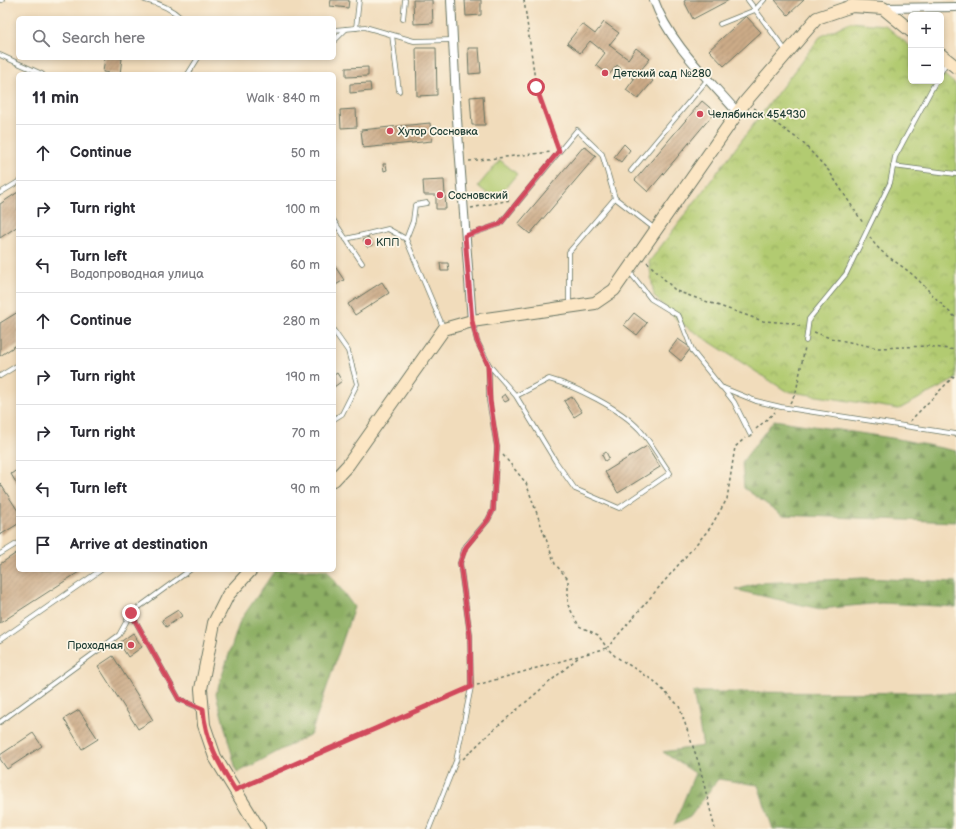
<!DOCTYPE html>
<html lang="en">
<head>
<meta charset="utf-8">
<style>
	:root { --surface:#fff; --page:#f2f2f3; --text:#2b2b33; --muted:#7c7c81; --line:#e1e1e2 }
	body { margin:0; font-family:"Balsamiq Sans",sans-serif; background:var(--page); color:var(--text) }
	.controls { position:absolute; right:12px; top:12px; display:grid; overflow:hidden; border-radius:6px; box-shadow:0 2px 6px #0003 }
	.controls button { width:36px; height:36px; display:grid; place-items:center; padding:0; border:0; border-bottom:1px solid var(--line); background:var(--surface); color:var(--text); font:20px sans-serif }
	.stop { position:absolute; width:12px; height:12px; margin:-9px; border:3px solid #d1495b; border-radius:50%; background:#fff }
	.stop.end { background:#d1495b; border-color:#fff; box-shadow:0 1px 4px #0008 }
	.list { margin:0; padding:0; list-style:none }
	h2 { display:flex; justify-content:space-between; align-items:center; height:52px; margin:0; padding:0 16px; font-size:17px }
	h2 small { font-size:13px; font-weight:400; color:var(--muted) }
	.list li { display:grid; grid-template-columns:26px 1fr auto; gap:12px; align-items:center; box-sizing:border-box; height:56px; padding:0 16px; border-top:1px solid var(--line) }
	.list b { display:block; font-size:15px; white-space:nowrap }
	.list p { margin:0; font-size:13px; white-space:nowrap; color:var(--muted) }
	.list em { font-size:13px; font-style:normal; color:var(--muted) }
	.icon { flex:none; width:22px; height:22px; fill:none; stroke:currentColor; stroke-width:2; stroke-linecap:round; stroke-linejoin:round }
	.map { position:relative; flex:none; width:956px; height:829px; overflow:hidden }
	.search { position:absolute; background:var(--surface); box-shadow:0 2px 6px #0003; left:16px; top:16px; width:320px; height:44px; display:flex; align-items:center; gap:10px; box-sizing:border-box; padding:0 14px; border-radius:6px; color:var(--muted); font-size:15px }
	.panel { position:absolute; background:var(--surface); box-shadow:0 2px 6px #0003; left:16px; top:72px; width:320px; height:500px; border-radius:6px }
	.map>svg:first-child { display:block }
	.forest { fill:url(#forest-firs); stroke:#56764c }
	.park { fill:url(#park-crowns); stroke:#688452 }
	.pitch { fill:#b2cb71; stroke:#688452 }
	.building { fill:url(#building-hatch) }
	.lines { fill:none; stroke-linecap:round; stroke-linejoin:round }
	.lane-casing { stroke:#687563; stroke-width:5.5 }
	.street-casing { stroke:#687563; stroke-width:10 }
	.secondary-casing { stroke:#687563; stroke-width:14 }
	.path { stroke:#687563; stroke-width:1.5; stroke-dasharray:3 3; stroke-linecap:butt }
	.lane { stroke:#fff; stroke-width:4 }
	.street { stroke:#fff; stroke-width:8 }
	.secondary { stroke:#fce6c4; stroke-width:12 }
	.route { stroke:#d1495b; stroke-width:5 }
	.poi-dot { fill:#d1495b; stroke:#fcf5e5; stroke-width:1.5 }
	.labels { text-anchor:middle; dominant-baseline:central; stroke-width:3.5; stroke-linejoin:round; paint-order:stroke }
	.poi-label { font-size:11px; fill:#1f3d34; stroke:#fcf5e5; text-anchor:start }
</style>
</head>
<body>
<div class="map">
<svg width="956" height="829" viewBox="0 0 956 829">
	<defs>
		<pattern id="forest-firs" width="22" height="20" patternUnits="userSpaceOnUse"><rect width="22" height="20" fill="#8daf63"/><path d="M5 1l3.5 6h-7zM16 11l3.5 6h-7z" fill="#739052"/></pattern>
		<pattern id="park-crowns" width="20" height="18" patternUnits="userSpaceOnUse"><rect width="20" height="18" fill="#b2cb71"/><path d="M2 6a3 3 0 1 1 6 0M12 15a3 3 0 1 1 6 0" fill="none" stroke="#90a65e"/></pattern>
		<pattern id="building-hatch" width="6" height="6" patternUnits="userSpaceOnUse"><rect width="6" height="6" fill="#ccab88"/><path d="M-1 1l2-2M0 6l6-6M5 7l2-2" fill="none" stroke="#a58c70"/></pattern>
	</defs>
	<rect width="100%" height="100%" fill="#fcf5e5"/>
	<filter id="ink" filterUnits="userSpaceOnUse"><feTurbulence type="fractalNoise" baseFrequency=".025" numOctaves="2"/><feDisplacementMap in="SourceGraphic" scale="8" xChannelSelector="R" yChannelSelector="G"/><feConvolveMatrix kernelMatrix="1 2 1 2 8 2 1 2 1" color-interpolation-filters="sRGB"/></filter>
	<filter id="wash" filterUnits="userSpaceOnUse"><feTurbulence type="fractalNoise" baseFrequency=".012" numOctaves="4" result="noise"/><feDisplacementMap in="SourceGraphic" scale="16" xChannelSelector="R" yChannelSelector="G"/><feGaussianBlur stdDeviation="0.9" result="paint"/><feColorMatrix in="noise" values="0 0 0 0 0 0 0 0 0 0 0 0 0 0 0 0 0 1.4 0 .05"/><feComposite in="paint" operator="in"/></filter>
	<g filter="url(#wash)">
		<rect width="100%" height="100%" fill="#f1dcbb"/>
		<!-- forest -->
		<g class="forest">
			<path d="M774,420L898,439L956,451V522L782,515L744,488L742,462Z"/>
			<path d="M275,570H327L354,607L311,734L237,773L216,694L240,621Z"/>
			<path d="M863,578L956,582V607L881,603L820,609L736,590L759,583Z"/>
			<path d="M693,692L956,693V829H773L758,785L718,779L690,817L674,825L695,773L663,752L703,746Z"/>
		</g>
		<!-- park -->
		<path class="park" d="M850,22L885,25L911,47V81H941V72L956,85V379L899,409L786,391L679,322L654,296L649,262L820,37Z"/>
		<!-- pitch -->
		<path class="pitch" d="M500,160L517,174L495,200L478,186Z"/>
		<g id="blocks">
			<!-- building -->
			<g class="building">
				<path d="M331,0H349L348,8L330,6Z"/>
				<path d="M413,0H432L433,23L414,24Z"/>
				<path d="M465,0H481V15L466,16Z"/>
				<path d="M686,0H729L693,19L684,1Z"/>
				<path d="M775,0H804L788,15Z"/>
				<path d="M746,16L761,32L724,66L709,50Z"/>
				<path d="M604,22L619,33L609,45L628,59L636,48L650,59L640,71L653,81L638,99L626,90L634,79L617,65L609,75L596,65L605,53L590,41L580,53L567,43L582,24L595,34Z"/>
				<path d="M416,48H436L437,95L417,96Z"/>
				<path d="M468,48H479L481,73L469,74Z"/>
				<path d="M105,58H122L120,74L103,72Z"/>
				<path d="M368,67V76L346,77V68Z"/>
				<path d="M370,83L371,91L350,93V84Z"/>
				<path d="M483,96L485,125H472L470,97Z"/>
				<path d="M702,101L715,112L648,192L635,180Z"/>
				<path d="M356,109L357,127L341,128L340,110Z"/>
				<path d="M430,123L432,141L363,148L361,130Z"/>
				<path d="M624,144L630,150L621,162L614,157Z"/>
				<path d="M584,146L596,156L530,234L518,224Z"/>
				<path d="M383,164H386L387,170L384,171Z"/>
				<path d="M444,180L446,209H436V195H424L423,181Z"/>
				<path d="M18,192V226L0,238V204Z"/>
				<path d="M368,237L372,245L367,247L363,240Z"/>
				<path d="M440,263H448L449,271H441Z"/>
				<path d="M334,265L344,280L334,286Z"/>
				<path d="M382,282L389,293L355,315L348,304Z"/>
				<path d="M18,312V344L0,356V323Z"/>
				<path d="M634,313L647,323L637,335L624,325Z"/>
				<path d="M678,339L691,348L681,361L669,351Z"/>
				<path d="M337,373L342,381L334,387V375Z"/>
				<path d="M505,394L509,400L505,402L501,397Z"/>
				<path d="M572,397L582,412L574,417L564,401Z"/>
				<path d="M647,446L660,467L618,493L605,472Z"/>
				<path d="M606,452L609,458L605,461L602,455Z"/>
				<path d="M18,469V486L11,474Z"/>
				<path d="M0,483L18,511V524L0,535Z"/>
				<path d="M18,552V570H82L0,623V564Z"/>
				<path d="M178,610L182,616L166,627L162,620Z"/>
				<path d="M133,633L142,647L128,657L119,643Z"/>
				<path d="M113,656L153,720L138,729L98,666Z"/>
				<path d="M79,710L98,739L82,749L64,719Z"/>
				<path d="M33,733L42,746L7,769L0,759V755Z"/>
			</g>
		</g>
	</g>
	<g filter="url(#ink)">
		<use href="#blocks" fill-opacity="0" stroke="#687563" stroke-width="1"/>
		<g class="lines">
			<!-- lane casing -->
			<g class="lane-casing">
				<g id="lane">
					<path d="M0,0H2"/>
					<path d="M145,0C158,3 172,9 181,18"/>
					<path d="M359,0L356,28L365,27L414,41L453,40"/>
					<path d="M748,0L786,51"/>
					<path d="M403,19L405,0"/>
					<path d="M720,24L755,10L764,0"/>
					<path d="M334,30L356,28"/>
					<path d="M392,35L399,91"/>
					<path d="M334,41L346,29"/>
					<path d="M0,55L42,74"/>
					<path d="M941,72L947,61"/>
					<path d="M188,74L198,58"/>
					<path d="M893,166L956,174"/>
					<path d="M631,171L708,79"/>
					<path d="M0,193L18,182"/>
					<path d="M334,221L362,263"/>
					<path d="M466,236L500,224L577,130L602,154L615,198"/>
					<path d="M346,239L388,229L406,239L443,327"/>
					<path d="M406,239L413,221L415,205L427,203"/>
					<path d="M629,271L651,299L679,316L693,352L721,387L756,401L781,407L956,434"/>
					<path d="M569,305V252L615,198L655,229"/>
					<path d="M473,322L477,341L489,365L516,396L556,462L575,489L619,508L670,473C660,459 651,442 640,430C621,409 575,386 549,379L516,396"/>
					<path d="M334,331L348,351L357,384L342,414L334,419"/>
					<path d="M806,341L809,319L846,274L890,183L895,157L936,81"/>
					<path d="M0,376L18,365"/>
					<path d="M723,388L734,402L750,434"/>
					<path d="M0,554L18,543"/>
					<path d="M131,613L179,699L200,708"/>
					<path d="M0,640L101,570"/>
					<path d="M0,722L119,635L131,613L190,570"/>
					<path d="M429,829L456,761L471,687L470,635L460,563L465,547L488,520L493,510L497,447L489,401V365"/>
				</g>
			</g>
			<!-- street casing -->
			<g class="street-casing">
				<g id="street">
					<path d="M451,0L457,119L472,321"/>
					<path d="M654,0C669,43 708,78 737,112"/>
					<path d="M883,8L956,7"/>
				</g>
			</g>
			<!-- secondary casing -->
			<g class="secondary-casing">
				<g id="secondary">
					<path d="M941,55L956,67"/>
					<path d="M334,480L348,465L444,329L472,321L595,303L614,290L745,102L817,18L852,6L883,8L911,31"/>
					<path d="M251,570L228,595L214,623L201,689L204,725L215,757L259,829"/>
				</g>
			</g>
			<!-- path -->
			<g class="path">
				<path d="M524,0L536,87L556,144"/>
				<path d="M754,108L801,141L829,171L863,223"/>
				<path d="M469,161L551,152"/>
				<path d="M471,208L510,200"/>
				<path d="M870,237C881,256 899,262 914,276C929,290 941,305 956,318"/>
				<path d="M647,262L676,291L763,321L792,323L801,327"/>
				<path d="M814,332L830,338L878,348L927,346L956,350"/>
				<path d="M790,403L796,392L805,347"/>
				<path d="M910,421L956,374"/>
				<path d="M756,429L775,412"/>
				<path d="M503,455L526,483L555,564L568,579V605L579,626L598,635L607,648L710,528L727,499L735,447L745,438"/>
				<path d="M477,685L607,648L615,656L654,681L679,706L699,764L715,829"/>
				<path d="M463,759L492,731L580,656"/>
				<path d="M246,785L464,690"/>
			</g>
			<!-- lane -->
			<use href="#lane" class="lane"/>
			<!-- street -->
			<use href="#street" class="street"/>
			<!-- secondary -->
			<use href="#secondary" class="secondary"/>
		</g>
	</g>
	<g class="lines" filter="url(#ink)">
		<!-- route -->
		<path class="route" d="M131,613L179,699L203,709C205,740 219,764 235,790L471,687L470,635L460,563L466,547L488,520L493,510L497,447L490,401L488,365L477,341L472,321L465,236L500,224L559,151L536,87"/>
	</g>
	<!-- markers -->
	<g class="poi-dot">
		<circle cx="605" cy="73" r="4"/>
		<circle cx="700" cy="114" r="4"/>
		<circle cx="390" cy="131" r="4"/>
		<circle cx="440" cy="195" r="4"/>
		<circle cx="368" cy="242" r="4"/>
		<circle cx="131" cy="645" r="4"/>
	</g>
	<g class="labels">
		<!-- poi labels -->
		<g class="poi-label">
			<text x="613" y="73">Детский сад №280</text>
			<text x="708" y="114">Челябинск 454930</text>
			<text x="398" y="131">Хутор Сосновка</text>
			<text x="448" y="195">Сосновский</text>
			<text x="376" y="242">КПП</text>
			<text x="123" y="645" text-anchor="end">Проходная</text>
		</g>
	</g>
</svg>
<div class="controls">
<button>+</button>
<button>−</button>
</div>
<div class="stop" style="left:536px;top:87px"></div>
<div class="stop end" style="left:131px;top:613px"></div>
<div class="search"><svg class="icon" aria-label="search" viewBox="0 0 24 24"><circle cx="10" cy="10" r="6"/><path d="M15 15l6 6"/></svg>Search here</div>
<section class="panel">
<h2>11 min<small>Walk · 840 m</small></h2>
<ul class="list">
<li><svg class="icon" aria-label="ahead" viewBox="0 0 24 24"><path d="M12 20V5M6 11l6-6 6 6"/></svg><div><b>Continue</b></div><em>50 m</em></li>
<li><svg class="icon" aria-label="right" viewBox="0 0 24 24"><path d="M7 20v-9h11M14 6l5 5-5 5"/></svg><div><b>Turn right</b></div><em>100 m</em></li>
<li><svg class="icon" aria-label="left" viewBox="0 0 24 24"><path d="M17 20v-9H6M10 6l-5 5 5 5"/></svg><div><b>Turn left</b><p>Водопроводная улица</p></div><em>60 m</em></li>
<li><svg class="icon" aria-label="ahead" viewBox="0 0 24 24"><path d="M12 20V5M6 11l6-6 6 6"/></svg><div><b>Continue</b></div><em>280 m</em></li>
<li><svg class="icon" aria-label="right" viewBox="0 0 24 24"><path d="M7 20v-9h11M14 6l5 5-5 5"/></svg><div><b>Turn right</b></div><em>190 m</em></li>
<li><svg class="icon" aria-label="right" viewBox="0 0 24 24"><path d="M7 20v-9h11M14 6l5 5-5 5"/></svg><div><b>Turn right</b></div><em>70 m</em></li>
<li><svg class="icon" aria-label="left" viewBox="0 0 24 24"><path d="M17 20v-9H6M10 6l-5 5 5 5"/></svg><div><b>Turn left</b></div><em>90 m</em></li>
<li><svg class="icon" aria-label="arrive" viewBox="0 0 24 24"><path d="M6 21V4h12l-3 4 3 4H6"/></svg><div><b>Arrive at destination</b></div></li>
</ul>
</section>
</div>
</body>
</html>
